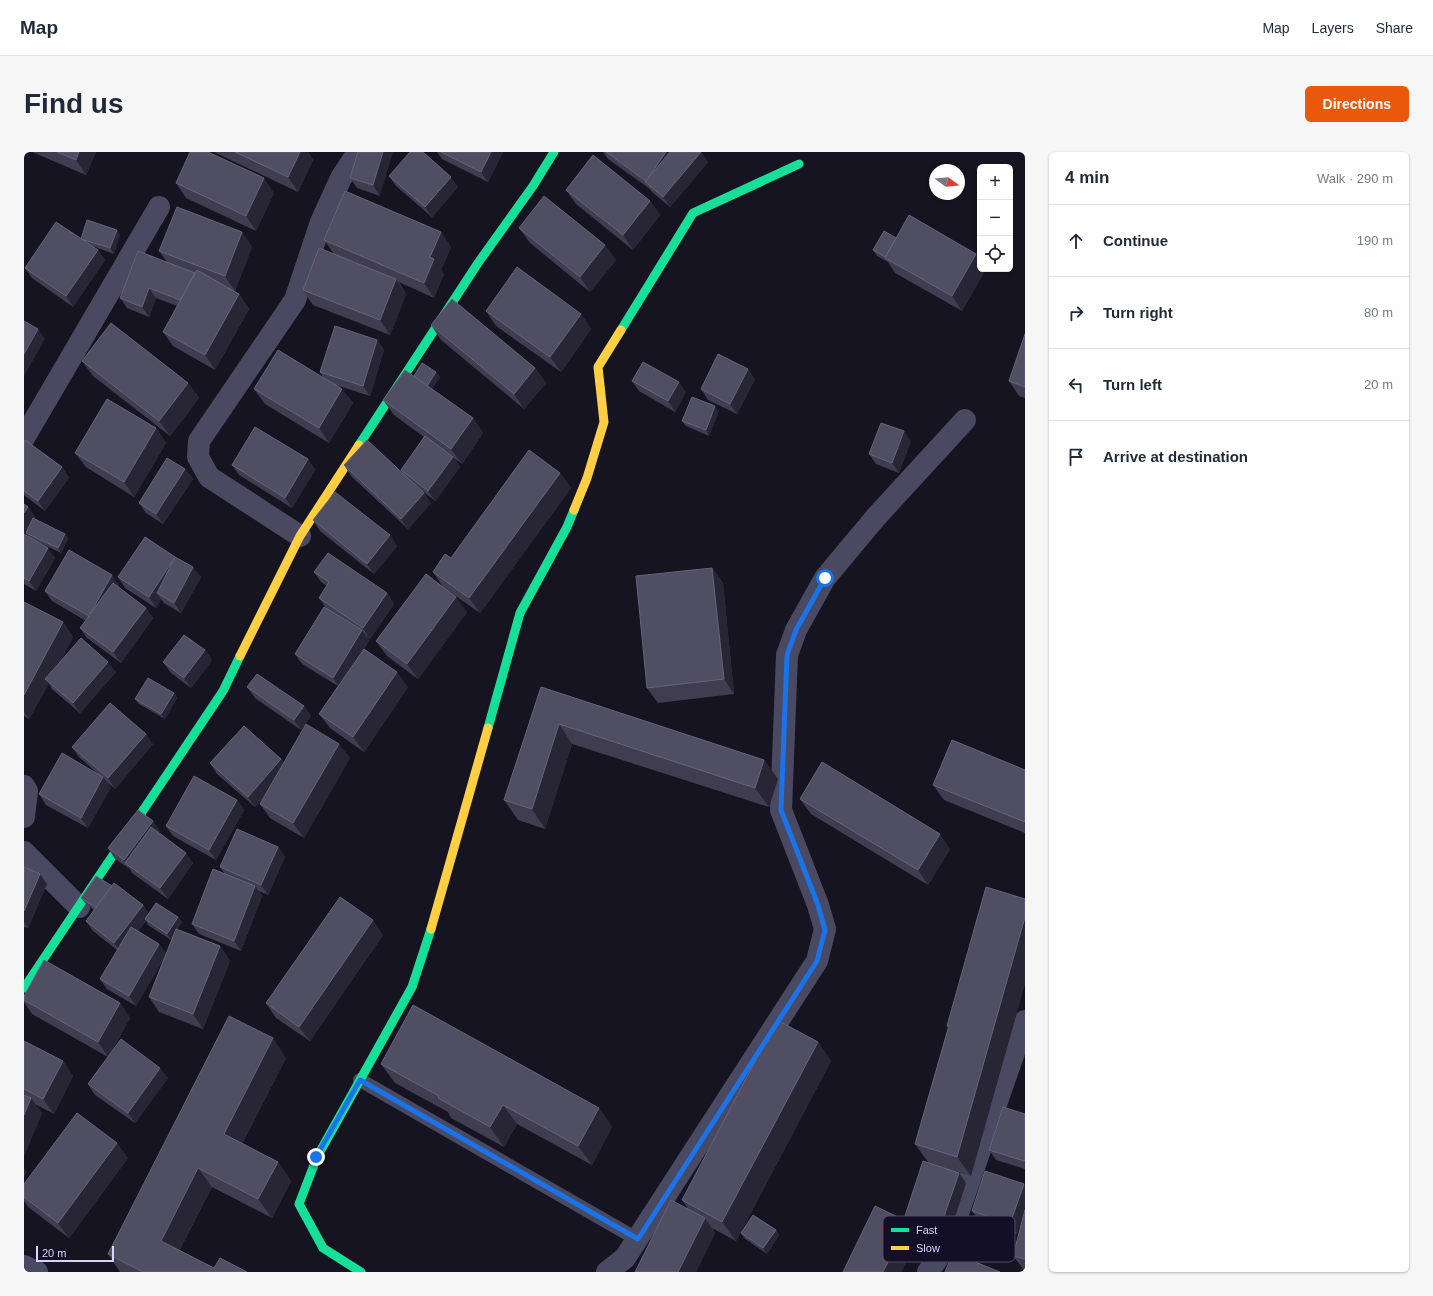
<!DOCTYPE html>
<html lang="en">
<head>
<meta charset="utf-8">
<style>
	:root { --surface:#fff; --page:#f6f6f7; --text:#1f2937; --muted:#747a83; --line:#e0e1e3; --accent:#ea580c }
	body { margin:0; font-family:Arial,sans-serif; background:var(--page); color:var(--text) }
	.controls { position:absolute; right:12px; top:12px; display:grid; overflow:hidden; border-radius:6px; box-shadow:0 1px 3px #0004 }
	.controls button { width:36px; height:36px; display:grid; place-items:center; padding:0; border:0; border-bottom:1px solid var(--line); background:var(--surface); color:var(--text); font:20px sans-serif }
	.compass { position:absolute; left:905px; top:12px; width:36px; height:36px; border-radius:50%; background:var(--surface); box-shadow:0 1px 3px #0004; rotate:106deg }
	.scale { position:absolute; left:12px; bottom:10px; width:78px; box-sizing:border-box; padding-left:4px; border:2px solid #d9d4ff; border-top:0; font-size:11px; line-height:14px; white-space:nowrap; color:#d9d4ff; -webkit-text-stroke:3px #130f26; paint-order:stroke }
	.stop { position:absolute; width:12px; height:12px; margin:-9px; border:3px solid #1a73e8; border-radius:50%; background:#fff }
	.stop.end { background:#1a73e8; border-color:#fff; box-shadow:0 1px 4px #0008 }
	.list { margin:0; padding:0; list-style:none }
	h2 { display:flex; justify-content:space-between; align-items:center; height:52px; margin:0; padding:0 16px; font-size:17px }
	h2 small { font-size:13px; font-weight:400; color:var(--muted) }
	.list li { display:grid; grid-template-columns:26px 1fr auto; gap:12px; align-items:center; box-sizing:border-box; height:72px; padding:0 16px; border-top:1px solid var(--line) }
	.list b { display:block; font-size:15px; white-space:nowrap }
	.list em { font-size:13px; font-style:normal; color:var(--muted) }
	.icon { flex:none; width:22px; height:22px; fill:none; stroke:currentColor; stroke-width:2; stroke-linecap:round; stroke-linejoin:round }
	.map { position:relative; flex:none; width:1001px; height:1120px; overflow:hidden; border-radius:6px }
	header { display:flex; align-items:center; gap:24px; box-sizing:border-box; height:56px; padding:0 20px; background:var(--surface); border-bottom:1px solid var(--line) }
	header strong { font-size:19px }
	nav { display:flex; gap:22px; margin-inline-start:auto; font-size:14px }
	.intro { display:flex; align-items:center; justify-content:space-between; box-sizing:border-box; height:96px; padding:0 24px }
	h1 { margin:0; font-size:28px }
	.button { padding:10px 18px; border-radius:6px; background:var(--accent); color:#fff; font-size:14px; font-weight:700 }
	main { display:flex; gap:24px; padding:0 24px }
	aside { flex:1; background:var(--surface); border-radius:6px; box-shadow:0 1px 3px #0004 }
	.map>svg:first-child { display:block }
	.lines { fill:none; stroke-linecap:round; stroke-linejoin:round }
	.lane { stroke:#4a4962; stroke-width:14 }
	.street { stroke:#4a4962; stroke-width:22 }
	.fast { stroke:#16e098; stroke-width:9 }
	.slow { stroke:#ffcf43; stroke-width:9 }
	.wall { fill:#403d50; fill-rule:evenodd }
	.shaded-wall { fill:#282635 }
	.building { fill:#504e63; stroke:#66637b }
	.route { stroke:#1a73e8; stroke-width:5 }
	.key { fill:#130f26; stroke:#4e4a67; stroke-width:1 }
	.key-label { font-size:11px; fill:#d9d4ff }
</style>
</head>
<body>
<header>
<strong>Map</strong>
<nav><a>Map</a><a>Layers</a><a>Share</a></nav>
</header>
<div class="intro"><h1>Find us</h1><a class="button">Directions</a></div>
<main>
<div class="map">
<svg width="1001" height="1120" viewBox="0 0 1001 1120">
	<rect width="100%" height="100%" fill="#161421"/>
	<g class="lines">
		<!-- lane -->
		<path class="lane" d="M336,928L613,1087"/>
		<!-- street -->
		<g class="street">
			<path d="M0,286L135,55"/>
			<path d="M276,384L185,325L174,305L175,289L271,148L297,70L317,26L334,0"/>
			<path d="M0,634L3,639L0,665"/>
			<path d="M0,700L55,755"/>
			<path d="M0,1114L13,1120"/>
			<path d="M583,1120L601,1106L793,809L801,777L794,753L757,658L763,503L772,478L801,426L852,365L941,268"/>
			<path d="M904,1120L923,1093L1001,869"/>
		</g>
		<!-- fast -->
		<g class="fast">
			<path d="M597,178L669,61L775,12"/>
			<path d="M335,293L454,111L509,34L530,0"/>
			<path d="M464,576L496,461L543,375L550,358"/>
			<path d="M0,836L199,539L216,504"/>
			<path d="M337,1120L299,1096L275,1052L293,1005L388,835L407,777"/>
		</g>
		<!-- slow -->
		<g class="slow">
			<path d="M550,358L563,326L580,270L574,215L597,178"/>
			<path d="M216,504L276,384L335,293"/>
			<path d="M407,777L464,576"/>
		</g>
	</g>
	<!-- wall -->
	<g class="wall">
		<path d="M8,0H72L62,23Z"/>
		<path d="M190,0H284L289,8L274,40Z"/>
		<path d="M334,0L356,44L333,36L326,26Z"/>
		<path d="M413,0H479L464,30L418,7Z"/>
		<path d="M579,0H677L684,10L646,55L628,40L626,37L584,7Z"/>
		<path d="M365,24L434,35L408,65L372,34Z"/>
		<path d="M152,31L250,41L232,79L162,46Z"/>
		<path d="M542,38L626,49L636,63L609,98L552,52Z"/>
		<path d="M495,76L592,108L566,140L506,91Z"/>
		<path d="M218,80L228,95L211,139L205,137L215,142L225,157L191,218L149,194L139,180L153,154L132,146L125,165L103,156L96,146L143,110L135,99Z"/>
		<path d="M417,80L427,95L417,118L420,122L410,146L375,130L382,142L366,183L289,153L279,138L310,102L300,88Z"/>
		<path d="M96,83L90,102L68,94L74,98L81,108L49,155L8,126L1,116L57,87Z"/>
		<path d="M872,86L956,117H962L938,159L871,121L864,110L853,104L849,98Z"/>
		<path d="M462,159L557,162L567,177L537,220L472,174Z"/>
		<path d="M407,173L511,216L522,231L500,257L417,188Z"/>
		<path d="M1001,182V246L995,244L985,229Z"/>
		<path d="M353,188L360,198L346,244L315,234L329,251L305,291L241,252L230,237L299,225L296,220Z"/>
		<path d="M58,209L164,231L175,246L146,284L69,224Z"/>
		<path d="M390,224L416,225L408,237L449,266L459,281L438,312L430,306L436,315L411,349L396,337L400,341L407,351L384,377L327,324L320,313L379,322L377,318L400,285L370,263L359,248Z"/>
		<path d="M731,227L713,262L684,248L677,237Z"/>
		<path d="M608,229L662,240L651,260L615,239Z"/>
		<path d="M695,259L685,284L662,274L658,269Z"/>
		<path d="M132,276L142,291L110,345L62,315L51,301Z"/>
		<path d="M887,289L875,321L852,312L845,302Z"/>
		<path d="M0,290L38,315L45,326L21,359L0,343Z"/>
		<path d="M284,307L291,318L268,356L215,323L208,313Z"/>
		<path d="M161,317L169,327L139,372L122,361L115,351Z"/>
		<path d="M536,321L547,336L456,461L419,435L409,420Z"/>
		<path d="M0,352L4,355L11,365L10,367L41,382L44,387L37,401L14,390L31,406L12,439L0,432V382L5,385L2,381L7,371L0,382Z"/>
		<path d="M289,368L366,383L373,394L350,422L296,379Z"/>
		<path d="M152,405L177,425L157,461L140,451L137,447L132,456L101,436L94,425Z"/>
		<path d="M688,416L699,431L710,542L634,551L623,536Z"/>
		<path d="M290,420L363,441L370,452L346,487L342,483L345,488L340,497L384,535L340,600L306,576L295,562L314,534L278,512L271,502L302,456L295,446L303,434L297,430Z"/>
		<path d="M95,433L94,435L122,456L129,466L97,511L63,486L56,476L62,469L28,449L21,439Z"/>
		<path d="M0,450L39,470L49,485L36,510L92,520L56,561L28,537L25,531L5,567L0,564Z"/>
		<path d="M443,460L394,527L363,504L352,489Z"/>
		<path d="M181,498L188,508L167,536L147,521L139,510Z"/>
		<path d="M223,535L280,554L287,564L277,578L231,546Z"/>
		<path d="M517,535L740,608L754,627L745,655L548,592L521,677L494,668L480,648Z"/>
		<path d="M150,541L153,546L141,567L115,552L111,547Z"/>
		<path d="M129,592L91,637L83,630L87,635L64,676L22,653L15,642L73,621L55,605L48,595Z"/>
		<path d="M326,606L280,686L246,666L236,652L241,644L231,655L193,622L186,611L257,607L260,611Z"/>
		<path d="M1001,618V681L920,648L909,633Z"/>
		<path d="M776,647L926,697L904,733L787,662Z"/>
		<path d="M213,648L220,658L192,708L149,684L142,674Z"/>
		<path d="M136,679L135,681L169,711L144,747L108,721L106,717L91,707L84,696Z"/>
		<path d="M254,695L261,705L244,743L235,739L238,744L217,799L175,782L168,772L201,722L196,715Z"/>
		<path d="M0,715L16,722L23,732L4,776L0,775Z"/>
		<path d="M57,746L119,753L125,762L154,765L158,770L153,777L196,794L206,809L179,877L135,860L125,845L141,804L112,854L83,837L76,827L93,798L69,779L62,769L70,758L61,751ZM122,769L124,773L147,788L150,782L142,802L135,792L114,779Z"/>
		<path d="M1001,747L947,1024L927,1018L935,1021L942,1031L923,1090L890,1078L894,1085L877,1120H819L880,1069V1067L904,1010L891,992L924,875L923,874Z"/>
		<path d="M359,783L286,889L252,866L242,851Z"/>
		<path d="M0,848L96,851L106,866L86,902L144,926L111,971L71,943L64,932L84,905L8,862L0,850Z"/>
		<path d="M0,889L39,909L49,924L30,962L11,952L18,961L0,1004Z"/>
		<path d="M794,890L807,909L712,1089L688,1076L691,1081L672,1120H611L665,1058L658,1048Z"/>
		<path d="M262,906L218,992L254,1010L267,1029L248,1066L188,1035L155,1099L190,1116L223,1120H96L84,1102Z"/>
		<path d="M357,912L575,956L588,975L568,1013L493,972L480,995L427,966L424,960L371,931Z"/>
		<path d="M1001,962V1017L972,1008L965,998Z"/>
		<path d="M104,1006L45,1086L4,1055L0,1049V1032Z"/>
		<path d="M948,1059L999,1064L993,1082L955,1069Z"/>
		<path d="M752,1078L755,1083L743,1102L720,1086L717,1081Z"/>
		<path d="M989,1104L1001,1107V1119L1000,1118Z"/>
	</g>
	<!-- shaded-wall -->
	<g class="shaded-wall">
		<path d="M55,0H72L62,23L52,8Z"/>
		<path d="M276,0H284L289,8L274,40L264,25Z"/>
		<path d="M359,0H369L356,44L349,33Z"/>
		<path d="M467,0H479L464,30L457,20Z"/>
		<path d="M642,0H652L630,37L622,29Z"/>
		<path d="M677,0L684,10L646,55L639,45Z"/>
		<path d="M427,25L434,35L408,65L401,55Z"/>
		<path d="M240,26L250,41L232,79L222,64Z"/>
		<path d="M626,49L636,63L609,98L599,83Z"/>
		<path d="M93,78L96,83L90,102L86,96Z"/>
		<path d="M218,80L228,95L211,139L201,124Z"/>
		<path d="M417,80L427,95L417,118L420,122L410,146L400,131L406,105Z"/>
		<path d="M581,93L592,108L566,140L556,125Z"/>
		<path d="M74,98L81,108L49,155L42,144Z"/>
		<path d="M952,102L956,108V117H962L938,159L928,144Z"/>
		<path d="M372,127L382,142L366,183L356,168Z"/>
		<path d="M125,136L132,146L125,165L118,155Z"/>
		<path d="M215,142L225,157L191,218L181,203Z"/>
		<path d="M557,162L567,177L537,220L526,205Z"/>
		<path d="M14,177L21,187L0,224V202Z"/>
		<path d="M353,188L360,198L346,244L339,234Z"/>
		<path d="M511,216L522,231L500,257L490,242Z"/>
		<path d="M724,217L731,227L713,262L706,252Z"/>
		<path d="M412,220L416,225L406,240L403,235Z"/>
		<path d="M655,230L662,240L651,260L644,249Z"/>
		<path d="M164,231L175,246L146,284L135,269Z"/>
		<path d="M318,237L329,251L305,291L295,276Z"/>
		<path d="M691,254L695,259L685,284L682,278Z"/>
		<path d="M449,266L459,281L438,312L427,297Z"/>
		<path d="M132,276L142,291L110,345L100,330Z"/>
		<path d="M880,279L887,289L875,321L868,311Z"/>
		<path d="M429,305L436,315L411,349L404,339Z"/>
		<path d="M284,307L291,318L268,356L261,346Z"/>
		<path d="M38,315L45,326L21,359L14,349Z"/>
		<path d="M161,317L169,327L139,372L132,362Z"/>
		<path d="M536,321L547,336L456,461L445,446Z"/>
		<path d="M400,341L407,351L384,377L377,367Z"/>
		<path d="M4,355L11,365L0,382V361Z"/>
		<path d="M41,382L44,387L37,401L34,396Z"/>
		<path d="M366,383L373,394L350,422L343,412Z"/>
		<path d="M24,396L31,406L12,439L5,429Z"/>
		<path d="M151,405L158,415L133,441L137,447L132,456L125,445Z"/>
		<path d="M169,415L177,425L157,461L150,451Z"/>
		<path d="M688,416L699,431L710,542L700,527Z"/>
		<path d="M88,423L95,433L73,472L66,462Z"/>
		<path d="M363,441L370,452L346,487L339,476Z"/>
		<path d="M432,445L443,460L394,527L383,512Z"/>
		<path d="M122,456L129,466L97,511L89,500Z"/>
		<path d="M39,470L49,485L25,530L21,527L25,531L5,567L0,560V543Z"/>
		<path d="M338,478L345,488L316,536L309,526Z"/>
		<path d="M181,498L188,508L167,536L160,526Z"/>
		<path d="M84,510L92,520L56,561L49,551Z"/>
		<path d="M373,520L384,535L340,600L329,585Z"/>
		<path d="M150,541L153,546L141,567L137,562Z"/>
		<path d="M280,554L287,564L277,578L270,568Z"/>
		<path d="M535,572L548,592L521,677L508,657Z"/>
		<path d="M122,582L129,592L91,637L84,626Z"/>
		<path d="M315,592L326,606L280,686L269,671Z"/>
		<path d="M257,607L264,617L231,655L224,645Z"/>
		<path d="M740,608L754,627L745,655L731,636Z"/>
		<path d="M79,625L87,635L64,676L57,666Z"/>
		<path d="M213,648L220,658L192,708L185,698Z"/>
		<path d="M129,669L136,679L109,716L102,712L100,708Z"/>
		<path d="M916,682L926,697L904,733L894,718Z"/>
		<path d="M254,695L261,705L244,743L237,733Z"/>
		<path d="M162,701L169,711L144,747L136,736Z"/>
		<path d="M16,722L23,732L4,776L0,770V759Z"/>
		<path d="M231,734L238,744L217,799L210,789Z"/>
		<path d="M119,753L126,764L121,767L122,769L97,801L90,791Z"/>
		<path d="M154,765L158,770L147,788L143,782Z"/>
		<path d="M1001,765V832L947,1024L933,1005Z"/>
		<path d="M349,768L359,783L286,889L275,875Z"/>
		<path d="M135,792L143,802L112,854L105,844Z"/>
		<path d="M196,794L206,809L179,877L169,862Z"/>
		<path d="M96,851L106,866L84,905L74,890Z"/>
		<path d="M249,886L262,906L213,1001L200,982Z"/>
		<path d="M794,890L807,909L712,1089L698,1070Z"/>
		<path d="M39,909L49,924L30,962L19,947Z"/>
		<path d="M136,916L144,926L111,971L104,961Z"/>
		<path d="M7,946L18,961L0,1004V963Z"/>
		<path d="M479,953L493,972L480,995L466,975Z"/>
		<path d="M575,956L588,975L568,1013L554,994Z"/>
		<path d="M93,991L104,1006L45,1086L34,1071Z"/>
		<path d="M254,1010L267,1029L248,1066L234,1047Z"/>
		<path d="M0,1016L3,1020L0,1026Z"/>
		<path d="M174,1016L188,1035L150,1108L137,1089Z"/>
		<path d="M935,1021L942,1031L923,1090L915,1079Z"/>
		<path d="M1000,1032L1001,1034V1059L993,1082L986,1072Z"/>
		<path d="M681,1066L691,1081L672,1120H654Z"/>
		<path d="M884,1070L894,1085L877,1120H859Z"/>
		<path d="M752,1078L755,1083L743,1102L739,1096Z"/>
	</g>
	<!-- building -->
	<g class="building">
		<path d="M33,0H55L52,8Z"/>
		<path d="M166,0H184L240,26L222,64L152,31Z"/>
		<path d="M211,0H276L264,25Z"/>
		<path d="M334,0H359L349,33L326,26Z"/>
		<path d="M386,0H399L427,25L401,55L365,24Z"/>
		<path d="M417,0H467L457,20Z"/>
		<path d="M582,0H642L622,29Z"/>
		<path d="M646,0H677L639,45L621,30Z"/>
		<path d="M569,3L626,49L599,83L542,38Z"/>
		<path d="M321,39L417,80L406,105L410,107L400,131L300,88Z"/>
		<path d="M520,44L581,93L556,125L495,76Z"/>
		<path d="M153,55L218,80L201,124L135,99Z"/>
		<path d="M885,63L952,102L928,144L861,106Z"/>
		<path d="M63,68L93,78L86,96L57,87Z"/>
		<path d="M32,70L74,98L42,144L1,116Z"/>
		<path d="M860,79L872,86L861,105L849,98Z"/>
		<path d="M295,96L372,127L356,168L279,138Z"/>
		<path d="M114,99L171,121L156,148L125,136L118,155L96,146Z"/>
		<path d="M493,115L557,162L526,205L462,159Z"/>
		<path d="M173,118L215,142L181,203L139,180Z"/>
		<path d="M428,147L511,216L490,242L407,173Z"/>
		<path d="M0,169L14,177L0,202Z"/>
		<path d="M87,171L164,231L135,269L58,209Z"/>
		<path d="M311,174L353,188L339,234L296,220Z"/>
		<path d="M1001,182V235L985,229Z"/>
		<path d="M254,198L318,237L295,276L230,237Z"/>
		<path d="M694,202L724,217L706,252L677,237Z"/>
		<path d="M619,210L655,230L644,249L608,229Z"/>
		<path d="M398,211L412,220L403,234L390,224Z"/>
		<path d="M381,218L449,266L427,297L359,248Z"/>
		<path d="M668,245L691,254L682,278L658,269Z"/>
		<path d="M83,247L132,276L100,330L51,301Z"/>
		<path d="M857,271L880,279L868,311L845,302Z"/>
		<path d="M231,275L284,307L261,346L208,313Z"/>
		<path d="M401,284L429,305L404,339L377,318Z"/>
		<path d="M1,288L38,315L14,349L0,339V290Z"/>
		<path d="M343,288L400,341L377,367L320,313Z"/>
		<path d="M505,298L536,321L445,446L409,420L421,402L427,406Z"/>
		<path d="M143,306L161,317L132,362L115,351Z"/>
		<path d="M311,340L366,383L343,412L289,368Z"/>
		<path d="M0,352L4,355L0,361Z"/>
		<path d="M9,366L41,382L34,396L2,381Z"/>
		<path d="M0,382L24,396L5,429L0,426Z"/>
		<path d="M121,385L151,405L125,445L94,425Z"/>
		<path d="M45,398L88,423L66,462L89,431L122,456L89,500L56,476L65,464L21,439Z"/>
		<path d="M304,401L363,441L339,476L295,446L305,430L290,420Z"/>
		<path d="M151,405L169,415L150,451L133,441Z"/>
		<path d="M688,416L700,527L623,536L612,424Z"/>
		<path d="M402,422L432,445L383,512L352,489Z"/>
		<path d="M0,450L39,470L0,543Z"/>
		<path d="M300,455L338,478L309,526L271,502Z"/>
		<path d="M160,483L181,498L160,526L139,510Z"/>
		<path d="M57,486L84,510L49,551L21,527Z"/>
		<path d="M340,497L373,520L329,585L295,562Z"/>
		<path d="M233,522L280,554L270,568L223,535Z"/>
		<path d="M124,526L150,541L137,562L111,547Z"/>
		<path d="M517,535L740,608L731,636L535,572L508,657L480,648Z"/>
		<path d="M86,551L122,582L84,626L48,595Z"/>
		<path d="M282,572L315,592L269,671L236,652Z"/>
		<path d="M220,574L257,607L224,645L186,611Z"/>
		<path d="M928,588L1001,618V670L909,633Z"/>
		<path d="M38,601L79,625L57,666L15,642Z"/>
		<path d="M798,610L916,682L894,718L776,647Z"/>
		<path d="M170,624L213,648L185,698L142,674Z"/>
		<path d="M114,658L129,669L100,708L84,696Z"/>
		<path d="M127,675L162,701L136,736L101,711Z"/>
		<path d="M213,677L254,695L237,733L196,715Z"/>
		<path d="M0,715L16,722L0,759Z"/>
		<path d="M189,717L231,734L210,789L168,772Z"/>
		<path d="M72,724L88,734L72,756L57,746Z"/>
		<path d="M90,731L119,753L90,791L62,769Z"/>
		<path d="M962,735L1001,747V765L933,1005L891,992L925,874H923Z"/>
		<path d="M316,745L349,768L275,875L242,851Z"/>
		<path d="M132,751L154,765L143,782L121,767Z"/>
		<path d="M107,775L135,792L105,844L76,827Z"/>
		<path d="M152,777L196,794L169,862L125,845Z"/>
		<path d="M20,808L96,851L74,890L0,848V844Z"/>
		<path d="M389,853L575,956L554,994L479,953L466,975L414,946L415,944L357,912Z"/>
		<path d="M205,864L249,886L200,982L254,1010L234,1047L174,1016L137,1089L190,1116L196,1106L223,1120H119L84,1102Z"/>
		<path d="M753,868L794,890L698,1070L658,1048Z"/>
		<path d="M97,887L136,916L104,961L64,932Z"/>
		<path d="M0,889L39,909L19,947L0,937Z"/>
		<path d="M0,943L7,946L0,963Z"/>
		<path d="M979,955L1001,962V1007L1000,1009L965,998Z"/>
		<path d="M53,961L93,991L34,1071L0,1045V1032Z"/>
		<path d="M899,1009L935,1021L915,1079L880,1067Z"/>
		<path d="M961,1019L1000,1032L986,1072L948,1059Z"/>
		<path d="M647,1048L681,1066L654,1120H611Z"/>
		<path d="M851,1054L884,1070L859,1120H819Z"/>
		<path d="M1001,1058V1107L989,1104Z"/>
		<path d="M729,1063L752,1078L739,1096L717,1081Z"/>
		<path d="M929,1101L976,1120H921Z"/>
	</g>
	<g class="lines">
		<!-- route -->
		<path class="route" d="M292,1005L336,928L614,1087L793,809L801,778L794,753L757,658L763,503L772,478L801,426"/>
	</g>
	<!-- legend -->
	<rect x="859" y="1064" width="132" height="46" rx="6" class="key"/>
	<rect x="867" y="1076" width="18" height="4" fill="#16e098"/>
	<rect x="867" y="1094" width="18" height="4" fill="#ffcf43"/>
	<g class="key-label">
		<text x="892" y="1082">Fast</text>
		<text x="892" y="1100">Slow</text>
	</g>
</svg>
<div class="controls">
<button>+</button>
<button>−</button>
<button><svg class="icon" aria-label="locate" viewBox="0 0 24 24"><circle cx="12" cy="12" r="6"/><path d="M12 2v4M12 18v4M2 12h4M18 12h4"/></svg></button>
</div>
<svg class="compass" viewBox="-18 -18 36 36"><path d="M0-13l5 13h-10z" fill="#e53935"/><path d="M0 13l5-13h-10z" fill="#747a83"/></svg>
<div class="scale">20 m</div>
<div class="stop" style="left:801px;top:426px"></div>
<div class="stop end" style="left:292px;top:1005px"></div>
</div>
<aside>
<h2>4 min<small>Walk · 290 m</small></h2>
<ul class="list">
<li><svg class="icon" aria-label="ahead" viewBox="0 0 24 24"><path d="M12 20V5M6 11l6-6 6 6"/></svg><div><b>Continue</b></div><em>190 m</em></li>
<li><svg class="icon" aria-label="right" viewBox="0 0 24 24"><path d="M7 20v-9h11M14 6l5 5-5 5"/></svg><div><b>Turn right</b></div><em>80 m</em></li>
<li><svg class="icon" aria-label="left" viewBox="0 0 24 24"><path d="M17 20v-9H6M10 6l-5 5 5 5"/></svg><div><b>Turn left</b></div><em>20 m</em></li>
<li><svg class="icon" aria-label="arrive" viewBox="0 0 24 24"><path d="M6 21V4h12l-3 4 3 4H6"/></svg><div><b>Arrive at destination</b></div></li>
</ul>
</aside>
</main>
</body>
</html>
